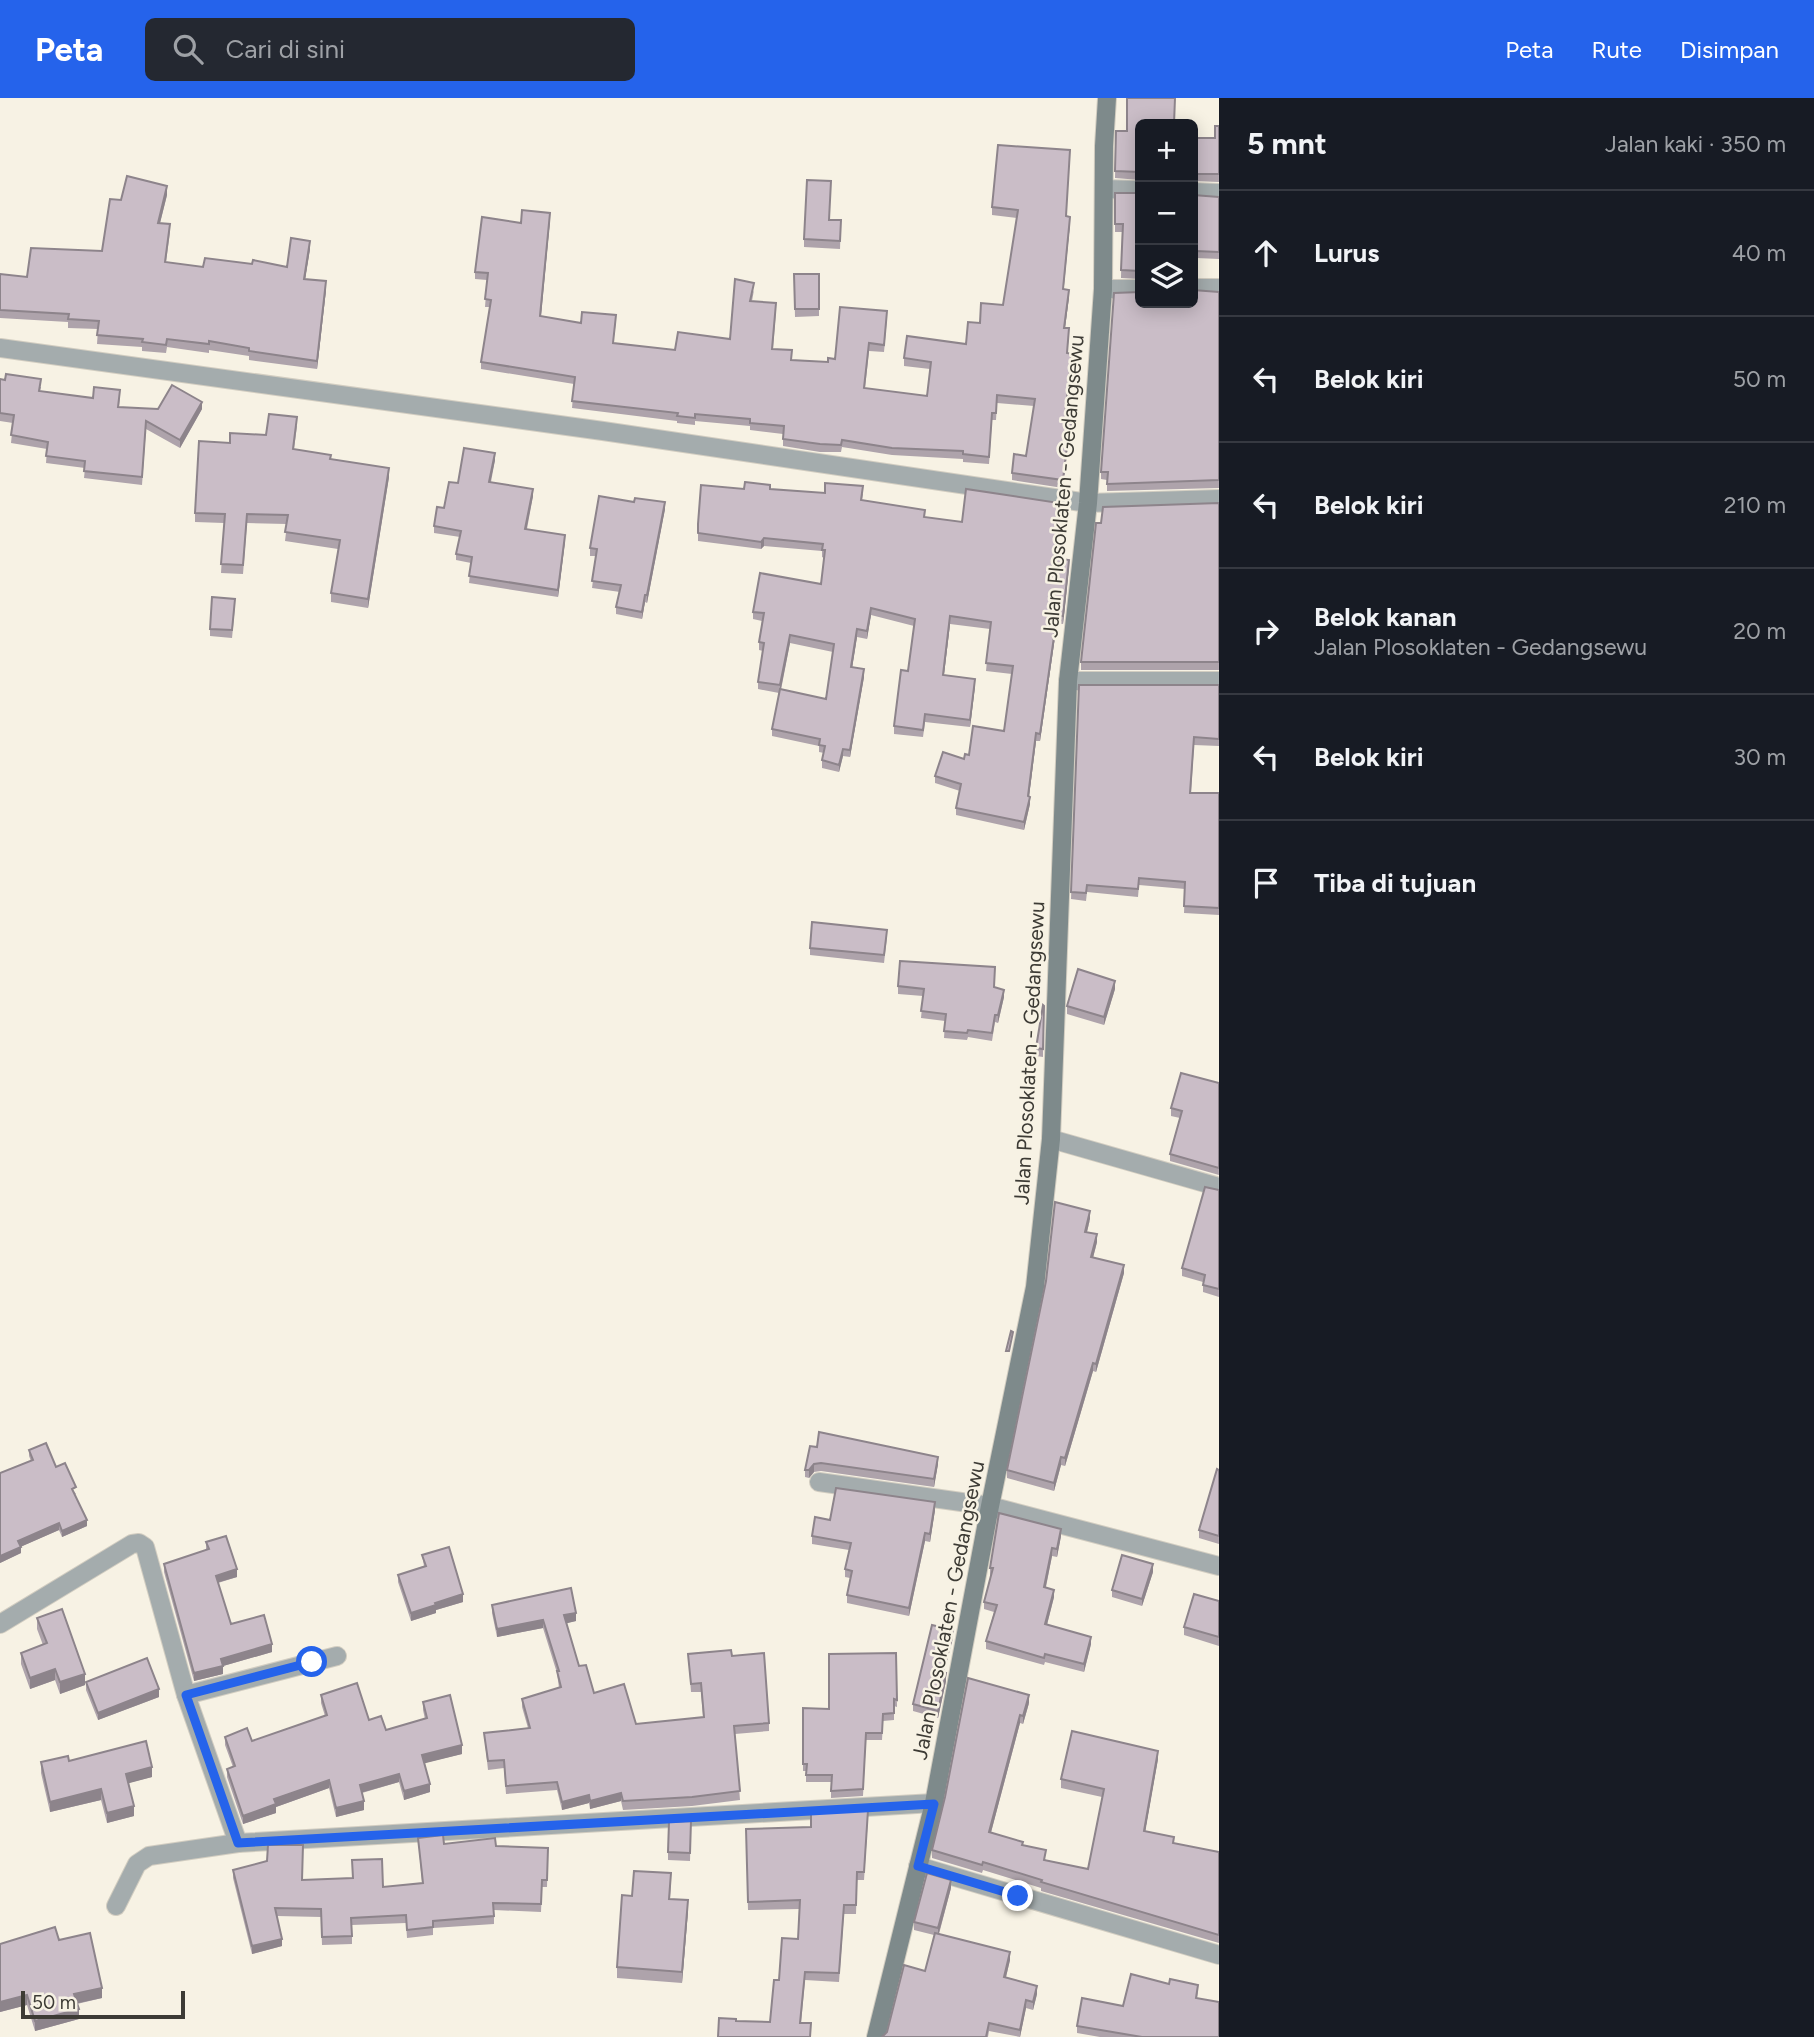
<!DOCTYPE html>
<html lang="id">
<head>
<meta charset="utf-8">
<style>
	:root { --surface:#171b24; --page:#242831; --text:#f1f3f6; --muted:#9ea1a6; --line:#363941; --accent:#2563eb }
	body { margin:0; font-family:Figtree,sans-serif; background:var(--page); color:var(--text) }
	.controls { position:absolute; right:21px; top:21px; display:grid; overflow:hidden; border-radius:10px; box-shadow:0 4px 18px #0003 }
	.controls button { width:63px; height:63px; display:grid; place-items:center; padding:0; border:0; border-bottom:2px solid var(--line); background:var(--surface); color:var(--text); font:35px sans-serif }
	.scale { position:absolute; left:21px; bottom:18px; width:164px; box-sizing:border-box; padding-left:7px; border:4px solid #3d3b35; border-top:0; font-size:19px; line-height:24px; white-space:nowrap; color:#3d3b35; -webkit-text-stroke:5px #f7f2e4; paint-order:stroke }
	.stop { position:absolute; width:21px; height:21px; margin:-16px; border:5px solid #2563eb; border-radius:50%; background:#fff }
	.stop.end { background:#2563eb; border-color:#fff; box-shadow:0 2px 7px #0008 }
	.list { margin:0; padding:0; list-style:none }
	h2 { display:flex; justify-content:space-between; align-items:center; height:91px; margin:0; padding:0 28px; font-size:30px }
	h2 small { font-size:23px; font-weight:400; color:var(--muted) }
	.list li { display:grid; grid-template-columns:46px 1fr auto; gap:21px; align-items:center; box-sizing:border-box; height:126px; padding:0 28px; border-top:2px solid var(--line) }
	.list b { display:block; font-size:26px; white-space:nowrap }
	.list p { margin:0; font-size:23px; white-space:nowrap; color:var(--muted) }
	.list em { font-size:23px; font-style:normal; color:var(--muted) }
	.icon { flex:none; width:38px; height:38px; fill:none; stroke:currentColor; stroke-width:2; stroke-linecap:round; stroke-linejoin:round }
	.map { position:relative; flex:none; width:1219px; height:1939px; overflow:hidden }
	header { display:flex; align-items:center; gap:42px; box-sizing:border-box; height:98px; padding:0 35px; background:var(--accent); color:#fff }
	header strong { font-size:33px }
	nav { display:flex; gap:38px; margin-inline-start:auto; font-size:24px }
	.search { width:490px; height:63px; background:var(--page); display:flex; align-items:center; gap:18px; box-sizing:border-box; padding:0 24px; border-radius:10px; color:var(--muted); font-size:26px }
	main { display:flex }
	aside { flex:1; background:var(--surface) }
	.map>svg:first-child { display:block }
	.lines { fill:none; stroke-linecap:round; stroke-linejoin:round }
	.minor-casing { stroke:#d2cdc1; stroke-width:20 }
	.secondary-casing { stroke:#d2cdc1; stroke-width:20 }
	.minor { stroke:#a4acad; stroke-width:18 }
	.secondary { stroke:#7e8a8b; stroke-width:18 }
	.wall { fill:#aea3ab; fill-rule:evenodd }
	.shaded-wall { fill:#8d848b }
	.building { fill:#cabdc7; stroke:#8d848b; stroke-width:2 }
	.route { stroke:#2563eb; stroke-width:9 }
	.labels { text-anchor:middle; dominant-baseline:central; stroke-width:5; stroke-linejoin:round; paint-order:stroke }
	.street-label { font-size:21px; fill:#3d3b35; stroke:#f7f2e4 }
</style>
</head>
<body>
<header>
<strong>Peta</strong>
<div class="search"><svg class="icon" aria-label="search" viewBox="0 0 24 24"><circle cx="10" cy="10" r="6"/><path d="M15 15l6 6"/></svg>Cari di sini</div>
<nav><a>Peta</a><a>Rute</a><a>Disimpan</a></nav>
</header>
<main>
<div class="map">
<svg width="1219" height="1939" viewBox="0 0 1219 1939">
	<rect width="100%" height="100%" fill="#f7f2e4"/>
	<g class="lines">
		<!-- minor casing -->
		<g class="minor-casing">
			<g id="minor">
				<path d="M1104,91L1140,92"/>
				<path d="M1193,94L1219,95"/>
				<path d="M1193,190H1219"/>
				<path d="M1103,191H1140"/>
				<path d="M0,250L603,333L1088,405L1219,401"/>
				<path d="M1068,583H1219"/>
				<path d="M1051,1041L1219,1089"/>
				<path d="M819,1384L990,1408L1219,1468"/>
				<path d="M0,1526L132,1446L139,1445L145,1449L186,1597L238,1745"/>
				<path d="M186,1597L337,1558"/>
				<path d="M918,1768L1219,1857"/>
				<path d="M116,1808L137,1766L149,1758L238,1745L934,1705"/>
			</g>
		</g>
		<!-- secondary casing -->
		<g class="secondary-casing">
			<path id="secondary" d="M876,1939L934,1705L990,1408L1035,1189L1051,1041L1068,583L1088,405L1103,191L1104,48L1107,0"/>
		</g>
		<!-- minor -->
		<use href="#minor" class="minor"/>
		<!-- secondary -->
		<use href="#secondary" class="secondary"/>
	</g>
	<!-- wall -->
	<g class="wall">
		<path d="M1140,26V82L1115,80L1116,33H1127Z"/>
		<path d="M1219,28V84L1193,83V40H1215Z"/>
		<path d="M1115,95H1140V181L1121,180L1122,134H1115Z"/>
		<path d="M167,97L160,125L170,134L166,164L203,169L252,166L287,169L310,151L305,181L326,192L317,271L249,262V258L209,252V255L167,249L166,255L142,253V249L97,246L98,231L68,230V224L0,220V176L27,179L102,153L121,102Z"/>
		<path d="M1193,97L1219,99V161L1196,160L1195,179Z"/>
		<path d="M992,109L1066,118L1070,126L1063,191L1069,199L1065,230L1069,238L1067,256L1072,263L1066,317L1073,326L1069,347H1068L1063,390L1012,382V375L1026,358L1034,308L997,305L996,322H992L989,366L963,364V361L892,357L842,349L841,354H820L783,348V336L750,332V328L695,323V327L677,325V323L572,310L574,286L481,271V264L490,209H485L487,182L475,181V174L521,125L550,122L541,219L581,225L616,224L613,245L675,252L730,241L754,192L752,203L776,213L773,251L791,262L828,264L835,261L887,220L884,254L869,253L865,290L927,298L930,271L904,268V260L966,246L980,225L1003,207L1017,120L992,117Z"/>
		<path d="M841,122L840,151L804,149V141Z"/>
		<path d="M794,176H819V218L795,219Z"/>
		<path d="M1219,194V390L1107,393V382L1101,381V374Z"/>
		<path d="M0,281L41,289L40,293L93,300L120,299L119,309L158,311H202L180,350L146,331L142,387L84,380L85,370L46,365L47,351L11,345L13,325L0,323Z"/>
		<path d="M297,328L294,351L331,361L389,379L368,510L331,504V495L338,451L285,443L287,426L247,425L243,476L221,475L224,425L195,424V415L266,337Z"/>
		<path d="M495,362L491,384L533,398L527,431L565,443L558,499L469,485L471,465L456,462V456L460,439L434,435V428L458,385Z"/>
		<path d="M744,391H770L825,395L863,396L862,402L925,419L962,424L1059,412L1055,460L1069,469L1063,526L1057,525L1040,643H1036L1029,699L1030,706L1024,732L956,717V710L960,693L935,685V678L964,661L969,657L1004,633L1012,576L986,573L990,531L950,526L944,577L975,588L970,629L925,624L923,639L894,636V628L908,573L914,528L871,517L867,541L857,539L852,570L864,579L850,659L843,658L839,674L822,670V662L824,655L819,654V648L772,638V631L779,595L758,591V584L763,553L759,552V544L762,523L753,521V514L821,486L824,460L822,459V453L764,448L761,451L698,443V426ZM790,545L833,554L826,601L781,592Z"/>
		<path d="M1219,405V572H1081V564L1101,425Z"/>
		<path d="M665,411L647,505L645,504L642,521L616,516V509L620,494L592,490L596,458H590V450Z"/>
		<path d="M235,508L232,540L210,538V531Z"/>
		<path d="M1079,587H1219V648L1194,647L1191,695H1219V817L1184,815L1185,791L1139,787L1138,799L1087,794L1086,803L1071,801Z"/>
		<path d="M887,839L884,865L810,857V850Z"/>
		<path d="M995,876L994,889L1004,899L998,925L995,924L992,943L968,939L967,942L944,940L945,923L921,920L923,898L898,896V888Z"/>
		<path d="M1115,891L1104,927L1067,916V908Z"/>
		<path d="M1043,907V959L1036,958V950Z"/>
		<path d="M1219,985V1077L1170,1063V1056L1180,1020L1171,1018V1010Z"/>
		<path d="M1219,1092V1199L1203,1194V1184L1182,1178V1170Z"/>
		<path d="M1090,1121L1087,1134L1097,1144L1093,1160L1124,1175L1096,1274L1093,1273L1065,1368L1061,1367L1054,1393L1007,1380V1372Z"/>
		<path d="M810,1348L938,1366L934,1389L821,1373L814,1374L809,1380L805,1379V1372Z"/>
		<path d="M29,1352L56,1369L76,1396H75L87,1428L62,1439L59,1432L20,1449L21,1455L0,1465V1375L31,1363L29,1358Z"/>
		<path d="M1219,1372V1446L1199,1440V1432Z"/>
		<path d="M935,1412L930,1444L925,1443L909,1518L847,1505V1497L850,1480L845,1479V1471L849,1452L812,1446V1438L830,1422Z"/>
		<path d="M1061,1438L1057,1459L1052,1458L1046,1489L1054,1499L1047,1527L1091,1546L1084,1574L1045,1564L1044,1567L986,1551V1543L994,1514L984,1511V1504L991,1478L990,1477V1470Z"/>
		<path d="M206,1444L237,1479L218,1485L231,1526L272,1554L223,1568V1576L194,1583L164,1474V1466L206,1452Z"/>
		<path d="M422,1457L463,1504L436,1512V1515L411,1523L398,1484V1477L424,1468Z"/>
		<path d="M1153,1474L1142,1508L1112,1499V1492Z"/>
		<path d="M1219,1503V1548L1184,1537V1529Z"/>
		<path d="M492,1507L576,1523L566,1525L579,1568L594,1595L636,1626L703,1619L701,1594H691L688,1556L732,1558L769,1625V1633L735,1636L740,1702L692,1708L623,1712L621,1703L590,1711L589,1705L562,1712L557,1692L506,1696L504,1670L488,1672L484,1635L528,1630L522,1609V1601L559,1590L557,1575L543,1530L497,1539L492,1515Z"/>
		<path d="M37,1520L85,1587L60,1596L55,1582L30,1591L21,1566V1555L43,1547L37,1531Z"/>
		<path d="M953,1540L944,1574L946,1583L938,1620L913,1613V1606Z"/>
		<path d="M896,1555L897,1609L894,1608V1622L883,1623L882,1642H866L863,1698L831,1700V1684H806V1673H803V1610L829,1611Z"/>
		<path d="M86,1584L159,1599L98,1622L86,1592Z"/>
		<path d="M321,1597L369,1622L386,1632L425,1621L423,1612V1604L462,1656L424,1665L430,1694L404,1702L399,1684L362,1695L364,1712L336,1719L329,1690L276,1709V1715L243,1726L227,1679V1671L233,1669L225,1647V1639L252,1643L325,1618L321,1605Z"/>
		<path d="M1029,1605L1023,1626L1020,1625L991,1734L1023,1747L1046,1762L1088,1771L1102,1699L1061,1690V1681L1158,1661L1145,1733L1174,1745L1219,1754V1845L1041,1793V1790L983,1772L982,1775L932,1760V1752L945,1699Z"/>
		<path d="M69,1663L152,1679L128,1685L134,1718L107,1725L101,1702L50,1714L41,1675V1664Z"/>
		<path d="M868,1720L864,1782H857L856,1816H844L839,1884L805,1882L801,1925L736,1923L770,1924L779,1882L798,1841L799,1811L748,1812L746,1731L811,1729Z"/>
		<path d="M691,1723L690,1763L668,1762V1754Z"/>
		<path d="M418,1740L444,1746L548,1750L547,1789H542L541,1814L494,1812V1826L433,1830V1837L407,1840L406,1825L352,1827V1846L322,1847L321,1819L277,1818L282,1848L252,1856L233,1780V1772L302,1782L383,1789L422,1785Z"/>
		<path d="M671,1786L670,1801L688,1813L682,1885L617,1880V1869L632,1798Z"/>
		<path d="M951,1790L939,1836L1010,1862L1006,1879L1037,1896L1033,1912L1026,1910L1020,1939L989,1933L988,1939H882L887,1934L925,1873L934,1837L914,1832V1824Z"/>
		<path d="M59,1842L102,1900L77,1906L79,1921L35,1933L27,1907L0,1914V1846Z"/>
		<path d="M1198,1894L1197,1900L1219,1939H1100L1077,1935V1928L1123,1908Z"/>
	</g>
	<!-- shaded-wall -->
	<g class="shaded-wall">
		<path d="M167,88V97L158,133V125Z"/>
		<path d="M550,115V122L540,226V218Z"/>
		<path d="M1070,119V126L1063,198V191Z"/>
		<path d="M310,143V151L304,189V181Z"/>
		<path d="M1196,160L1195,179H1193V172Z"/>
		<path d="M326,183V192L317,271V263Z"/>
		<path d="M1069,192V199L1064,237V230Z"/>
		<path d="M202,304V311L180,350V342Z"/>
		<path d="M495,355V362L489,390V384Z"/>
		<path d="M389,370V379L368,510V501Z"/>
		<path d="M533,391V398L525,438V431Z"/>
		<path d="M665,404V411L647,505V497Z"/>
		<path d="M565,437V443L558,499V492Z"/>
		<path d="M764,440V448L761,451V444Z"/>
		<path d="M1069,462V469L1063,526V518Z"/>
		<path d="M645,497V504L642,521V514Z"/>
		<path d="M871,510V517L867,541V533Z"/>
		<path d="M950,518V526L943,584V577Z"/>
		<path d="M1057,518V525L1040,643V636Z"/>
		<path d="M857,531V539L851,577V569Z"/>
		<path d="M790,537V545L780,595V587Z"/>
		<path d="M864,571V579L850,659V652Z"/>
		<path d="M975,581V588L970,629V622Z"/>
		<path d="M1036,635V643L1028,706V698Z"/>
		<path d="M843,651V658L839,674V667Z"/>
		<path d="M1030,699V706L1024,732V724Z"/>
		<path d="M1115,883V891L1104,927V919Z"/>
		<path d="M1004,892V899L998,925V917Z"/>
		<path d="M1090,1113V1121L1085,1142V1134Z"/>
		<path d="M1097,1136V1144L1091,1167V1159Z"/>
		<path d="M1124,1167V1175L1096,1274V1266Z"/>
		<path d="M1093,1265V1273L1065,1368V1360Z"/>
		<path d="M938,1359V1366L934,1389V1381Z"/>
		<path d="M1061,1359V1367L1054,1393V1385Z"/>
		<path d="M814,1366V1374L809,1380V1372Z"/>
		<path d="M935,1404V1412L930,1444V1436Z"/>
		<path d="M87,1422V1428L62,1439V1433Z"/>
		<path d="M59,1425V1432L18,1450V1443Z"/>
		<path d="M1061,1431V1438L1057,1459V1451Z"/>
		<path d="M925,1435V1443L909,1518V1510Z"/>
		<path d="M21,1449V1455L0,1465V1458Z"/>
		<path d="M1052,1450V1458L1044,1497V1489Z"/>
		<path d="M1153,1466V1474L1142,1508V1501Z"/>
		<path d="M237,1471V1479L216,1485V1478Z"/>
		<path d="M1054,1492V1499L1045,1534V1526Z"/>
		<path d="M463,1496V1504L436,1512V1515L411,1523V1515L435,1505Z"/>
		<path d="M576,1515V1523L564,1526V1517Z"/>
		<path d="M543,1522V1530L497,1539V1531Z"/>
		<path d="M953,1532V1540L942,1582V1574Z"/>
		<path d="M1091,1539V1546L1084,1574V1566Z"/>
		<path d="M272,1546V1554L223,1568V1576L194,1583V1575L221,1561Z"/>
		<path d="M55,1571V1582L30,1591V1580Z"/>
		<path d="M946,1575V1583L938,1620V1613Z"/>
		<path d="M85,1576V1587L60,1596V1584Z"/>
		<path d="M159,1591V1599L98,1622V1615Z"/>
		<path d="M1029,1597V1605L1023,1626V1618Z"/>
		<path d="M1020,1617V1625L989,1742V1734Z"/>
		<path d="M462,1647V1656L422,1666V1657Z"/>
		<path d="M1158,1653V1661L1144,1741V1733Z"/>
		<path d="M152,1669V1679L126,1686V1676Z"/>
		<path d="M399,1676V1684L360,1695V1687Z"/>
		<path d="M329,1682V1690L276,1709V1715L243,1726V1718L274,1701Z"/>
		<path d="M430,1686V1694L404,1702V1693Z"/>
		<path d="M101,1691V1702L50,1714V1704Z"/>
		<path d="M621,1695V1703L590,1711V1703Z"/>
		<path d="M589,1697V1705L562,1712V1704Z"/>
		<path d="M364,1703V1712L336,1719V1710Z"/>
		<path d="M134,1708V1718L107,1725V1715Z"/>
		<path d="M951,1782V1790L938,1838V1830Z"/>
		<path d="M688,1802V1813L682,1885V1874Z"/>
		<path d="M282,1841V1848L252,1856V1848Z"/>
		<path d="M1010,1854V1862L1004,1887V1879Z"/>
		<path d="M1037,1888V1896L1033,1912V1904Z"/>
		<path d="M102,1890V1900L74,1906V1896Z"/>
		<path d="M27,1897V1907L0,1914V1904Z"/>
		<path d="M1026,1902V1910L1020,1939V1932Z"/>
		<path d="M79,1911V1921L35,1933V1923Z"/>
	</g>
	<!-- building -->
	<g class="building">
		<path d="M1127,0H1175L1174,26H1140V74L1115,73L1116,33H1127Z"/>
		<path d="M1215,28H1219V76H1193V40H1215Z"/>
		<path d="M998,47L1070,52L1066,118L1070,119L1063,191L1069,192L1064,230H1069L1067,255L1072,256L1065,317L1073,318L1069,340L1068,339L1063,382L1012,375L1014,356L1026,358L1035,301L997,297L996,315H992L989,359L963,356V353L892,350L842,342L841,347L820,346L783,341L784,328L750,325V321L695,316V320L677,318L678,315L572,303L575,279L481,264L491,202L485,201L488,175L475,174L482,119L521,125L522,112L550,115L540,218L581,225L582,214L616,217L613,245L675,252L678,234L730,241L735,181L754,185L750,203L776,205L772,251L792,252L791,262L828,264V260L835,261L840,209L887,213L884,247L869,245L864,290L927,298L931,264L904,260L907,238L966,246L968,224L980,225L981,205L1003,207L1018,112L992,109Z"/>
		<path d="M127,78L167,88L158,125L170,126L165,164L203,169L205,160L252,166L253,162L287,169L291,140L310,143L304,181L326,183L317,263L249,253V250L209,243V246L167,241L166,247L142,244L143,241L97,237L99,223L68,221L69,216L0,212V176L27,179L31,150L102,153L110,101L121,102Z"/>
		<path d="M807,82L831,83L829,122H841L840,143L804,141Z"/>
		<path d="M1115,95H1140V173L1121,172L1123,126H1115Z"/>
		<path d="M1193,97L1219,99V154L1196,153L1195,171L1193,172Z"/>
		<path d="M794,176H819V211H795Z"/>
		<path d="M1193,192L1219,194V382L1107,386L1108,374H1101L1114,195L1140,194V205H1193Z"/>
		<path d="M6,276L41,281L39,293L93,300L94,289L120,292L118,309L158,311L172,287L202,304L180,342L146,323L142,379L84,373L85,363L46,358L48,344L11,337L14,317L0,315V281L5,282Z"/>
		<path d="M269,316L297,319L293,351L331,357L330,361L389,370L368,501L331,495L340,442L285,434L288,417L247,416L243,467L221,466L225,416L195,415L199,343L230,345V335L266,337Z"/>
		<path d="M464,350L495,355L489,384L533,391L525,431L565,437L558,492L469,478L472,459L456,456L461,433L434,428L437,409L444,410L449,384L458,385Z"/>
		<path d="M745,384L770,387V391L825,395V385L863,388L861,402L925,412L924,419L962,424L966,391L1059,405L1054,460L1069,462L1063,518H1057L1040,636L1036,635L1028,698L1030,699L1024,724L956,710L961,686L935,678L943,654L964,661L965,656L969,657L973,628L1004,633L1013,568L986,565L991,524L950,518L943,577L975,581L970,622L925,616L923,632L894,628L901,572L908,573L915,521L871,510L867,533L857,531L851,569L864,571L850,652L843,651L839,667L822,662L825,648L819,647L820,641L772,631L780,591L826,601L834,546L790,537L780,587L758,584L764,545L759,544L764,515L753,514L760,475L821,486L825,452H822L823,446L764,440L761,444L698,435V426L701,387L744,391Z"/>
		<path d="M599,398L634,404L635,400L665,404L647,497H645L642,514L616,509L621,487L592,483L597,451L590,450Z"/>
		<path d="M1219,405V564H1081L1096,425H1101L1103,409Z"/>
		<path d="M212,499L235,501L232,532L210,531Z"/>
		<path d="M1079,587H1219V641L1194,639L1190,695H1219V810L1184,808L1185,784L1139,780L1138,791L1087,787L1086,795L1071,794Z"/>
		<path d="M812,824L887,832L884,857L810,850Z"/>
		<path d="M900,863L995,869L994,889L1004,892L998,917H995L992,935L968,932L967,935L944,933L946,916L921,913L924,891L898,888Z"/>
		<path d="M1078,871L1115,883L1104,919L1067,908Z"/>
		<path d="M1043,907L1044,908L1043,951L1036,950Z"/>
		<path d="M1181,975L1219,985V1070L1170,1056L1182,1013L1171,1010Z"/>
		<path d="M1205,1089L1219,1092V1191L1203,1187L1205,1177L1182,1170Z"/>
		<path d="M1055,1104L1090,1113L1085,1134L1097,1136L1091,1159L1124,1167L1096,1266L1093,1265L1065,1360L1061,1359L1054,1385L1007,1372L1046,1183Z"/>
		<path d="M1011,1233L1013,1234L1009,1253H1006Z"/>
		<path d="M819,1334L938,1359L934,1381L821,1365L814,1366L809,1372H805L810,1348L817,1349Z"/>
		<path d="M46,1345L56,1369L65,1365L76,1389L72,1391L87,1422L62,1433L59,1425L18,1443L21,1449L0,1458V1375L33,1362L29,1352Z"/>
		<path d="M1217,1371L1219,1372V1438L1199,1432Z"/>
		<path d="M836,1390L935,1404L930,1436L925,1435L909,1510L847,1497L852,1473L845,1471L851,1445L812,1438L815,1419L830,1422Z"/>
		<path d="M999,1415L1061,1431L1057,1451L1052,1450L1044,1489L1054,1492L1045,1526L1091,1539L1084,1566L1045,1556L1044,1560L986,1543L997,1507L984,1504L993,1470H990Z"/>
		<path d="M226,1438L237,1471L216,1478L231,1526L264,1517L272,1546L221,1561L223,1568L194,1575L164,1466L209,1451L206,1444Z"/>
		<path d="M449,1449L463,1496L435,1505L436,1507L411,1515L398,1477L426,1468L422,1457Z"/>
		<path d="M1122,1457L1153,1466L1142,1501L1112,1492Z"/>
		<path d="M571,1490L576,1515L564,1517L579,1568L586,1567L594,1595L624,1586L636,1626L704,1619L701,1585L691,1586L688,1556L731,1552L732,1558L764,1555L769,1625L734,1628L740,1693L692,1699L623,1703L621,1695L590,1703L589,1697L562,1704L557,1684L506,1688L504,1662L488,1663L484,1635L530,1630L522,1601L561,1589L557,1573H559L543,1522L497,1531L492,1507Z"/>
		<path d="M1194,1496L1219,1503V1539L1184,1529Z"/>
		<path d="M62,1511L85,1576L60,1584L55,1571L30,1580L21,1555L47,1545L37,1520Z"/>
		<path d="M932,1527L953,1532L942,1574L946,1575L938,1613L913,1606Z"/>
		<path d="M896,1555L897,1602L894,1601V1615L883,1616L882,1635H866L863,1691L831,1693L832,1677H806L807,1666H803V1610L829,1611V1556Z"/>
		<path d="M147,1560L159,1591L98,1615L86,1584Z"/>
		<path d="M968,1580L1029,1597L1023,1618L1020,1617L989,1734L1023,1744L1022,1747L1046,1752L1044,1762L1088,1771L1104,1691L1061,1681L1072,1633L1158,1653L1144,1733L1174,1739L1173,1745L1219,1754V1837L1041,1784L1042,1782L983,1764L982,1767L932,1752L945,1699Z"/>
		<path d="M357,1585L369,1622L381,1618L386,1632L427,1620L423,1604L450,1597L462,1647L422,1657L430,1686L404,1693L399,1676L360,1687L364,1703L336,1710L329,1682L274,1701L276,1706L243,1718L227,1671L235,1668L225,1639L247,1630L252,1643L327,1617L321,1597Z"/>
		<path d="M146,1643L152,1669L126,1676L134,1708L107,1715L101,1691L50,1704L41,1664L68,1658L69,1663Z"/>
		<path d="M868,1712L864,1774H857L856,1807H844L839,1875L805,1874L800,1925H811L810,1939H718L719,1920L736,1921V1923L770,1924L774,1882H779L782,1840L798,1841L800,1802L748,1804L746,1731L811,1729V1715Z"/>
		<path d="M691,1723L690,1755L668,1754L669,1724Z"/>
		<path d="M443,1737L444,1746L495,1740L496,1748L548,1750L547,1782H542L541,1806L493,1805L494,1818L433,1823V1829L407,1832L406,1817L351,1820L352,1838L322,1839L321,1811L275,1810L282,1841L252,1848L233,1772L267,1763L268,1747H303L302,1782L353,1780L352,1762L382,1761L383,1789L423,1785L418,1740Z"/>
		<path d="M634,1773L671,1775L669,1801L688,1802L682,1874L617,1869L622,1797L632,1798Z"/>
		<path d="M927,1775L951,1782L938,1830L914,1824Z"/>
		<path d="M55,1829L59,1842L90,1835L102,1890L74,1896L79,1911L35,1923L27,1897L0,1904V1846Z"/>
		<path d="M935,1835L1010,1854L1004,1879L1037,1888L1033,1904L1026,1902L1020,1932L989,1925L986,1939H882L887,1934L904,1867L925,1873Z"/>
		<path d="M1131,1876L1169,1886L1170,1881L1198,1887L1196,1900L1219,1904V1939H1142L1077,1928L1082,1900L1123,1908Z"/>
	</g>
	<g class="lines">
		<!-- route -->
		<path class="route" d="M312,1564L186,1597L238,1745L934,1706L918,1768L1018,1798"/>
	</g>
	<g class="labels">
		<!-- street labels -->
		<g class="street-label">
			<text transform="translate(1063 388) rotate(-85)">Jalan Plosoklaten - Gedangsewu</text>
			<text transform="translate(1029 955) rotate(-87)">Jalan Plosoklaten - Gedangsewu</text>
			<text transform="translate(948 1512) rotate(-79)">Jalan Plosoklaten - Gedangsewu</text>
		</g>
	</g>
</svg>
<div class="controls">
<button>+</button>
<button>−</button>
<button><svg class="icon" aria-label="layers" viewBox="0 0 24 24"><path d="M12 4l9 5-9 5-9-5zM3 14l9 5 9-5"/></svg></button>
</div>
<div class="scale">50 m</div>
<div class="stop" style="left:312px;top:1564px"></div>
<div class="stop end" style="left:1018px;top:1798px"></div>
</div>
<aside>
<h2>5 mnt<small>Jalan kaki · 350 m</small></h2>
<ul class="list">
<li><svg class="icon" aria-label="ahead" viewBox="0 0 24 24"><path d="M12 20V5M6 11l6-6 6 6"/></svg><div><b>Lurus</b></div><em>40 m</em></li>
<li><svg class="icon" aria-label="left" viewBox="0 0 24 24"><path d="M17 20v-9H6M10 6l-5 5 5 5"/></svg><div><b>Belok kiri</b></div><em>50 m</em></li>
<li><svg class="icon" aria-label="left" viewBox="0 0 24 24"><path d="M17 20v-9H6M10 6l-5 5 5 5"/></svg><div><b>Belok kiri</b></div><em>210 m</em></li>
<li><svg class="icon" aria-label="right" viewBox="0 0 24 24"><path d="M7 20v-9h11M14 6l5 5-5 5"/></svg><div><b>Belok kanan</b><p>Jalan Plosoklaten - Gedangsewu</p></div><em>20 m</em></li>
<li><svg class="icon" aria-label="left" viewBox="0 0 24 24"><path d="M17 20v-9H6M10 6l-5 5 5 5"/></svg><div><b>Belok kiri</b></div><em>30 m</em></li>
<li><svg class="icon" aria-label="arrive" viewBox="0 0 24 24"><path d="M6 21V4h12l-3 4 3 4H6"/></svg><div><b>Tiba di tujuan</b></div></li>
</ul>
</aside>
</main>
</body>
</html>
